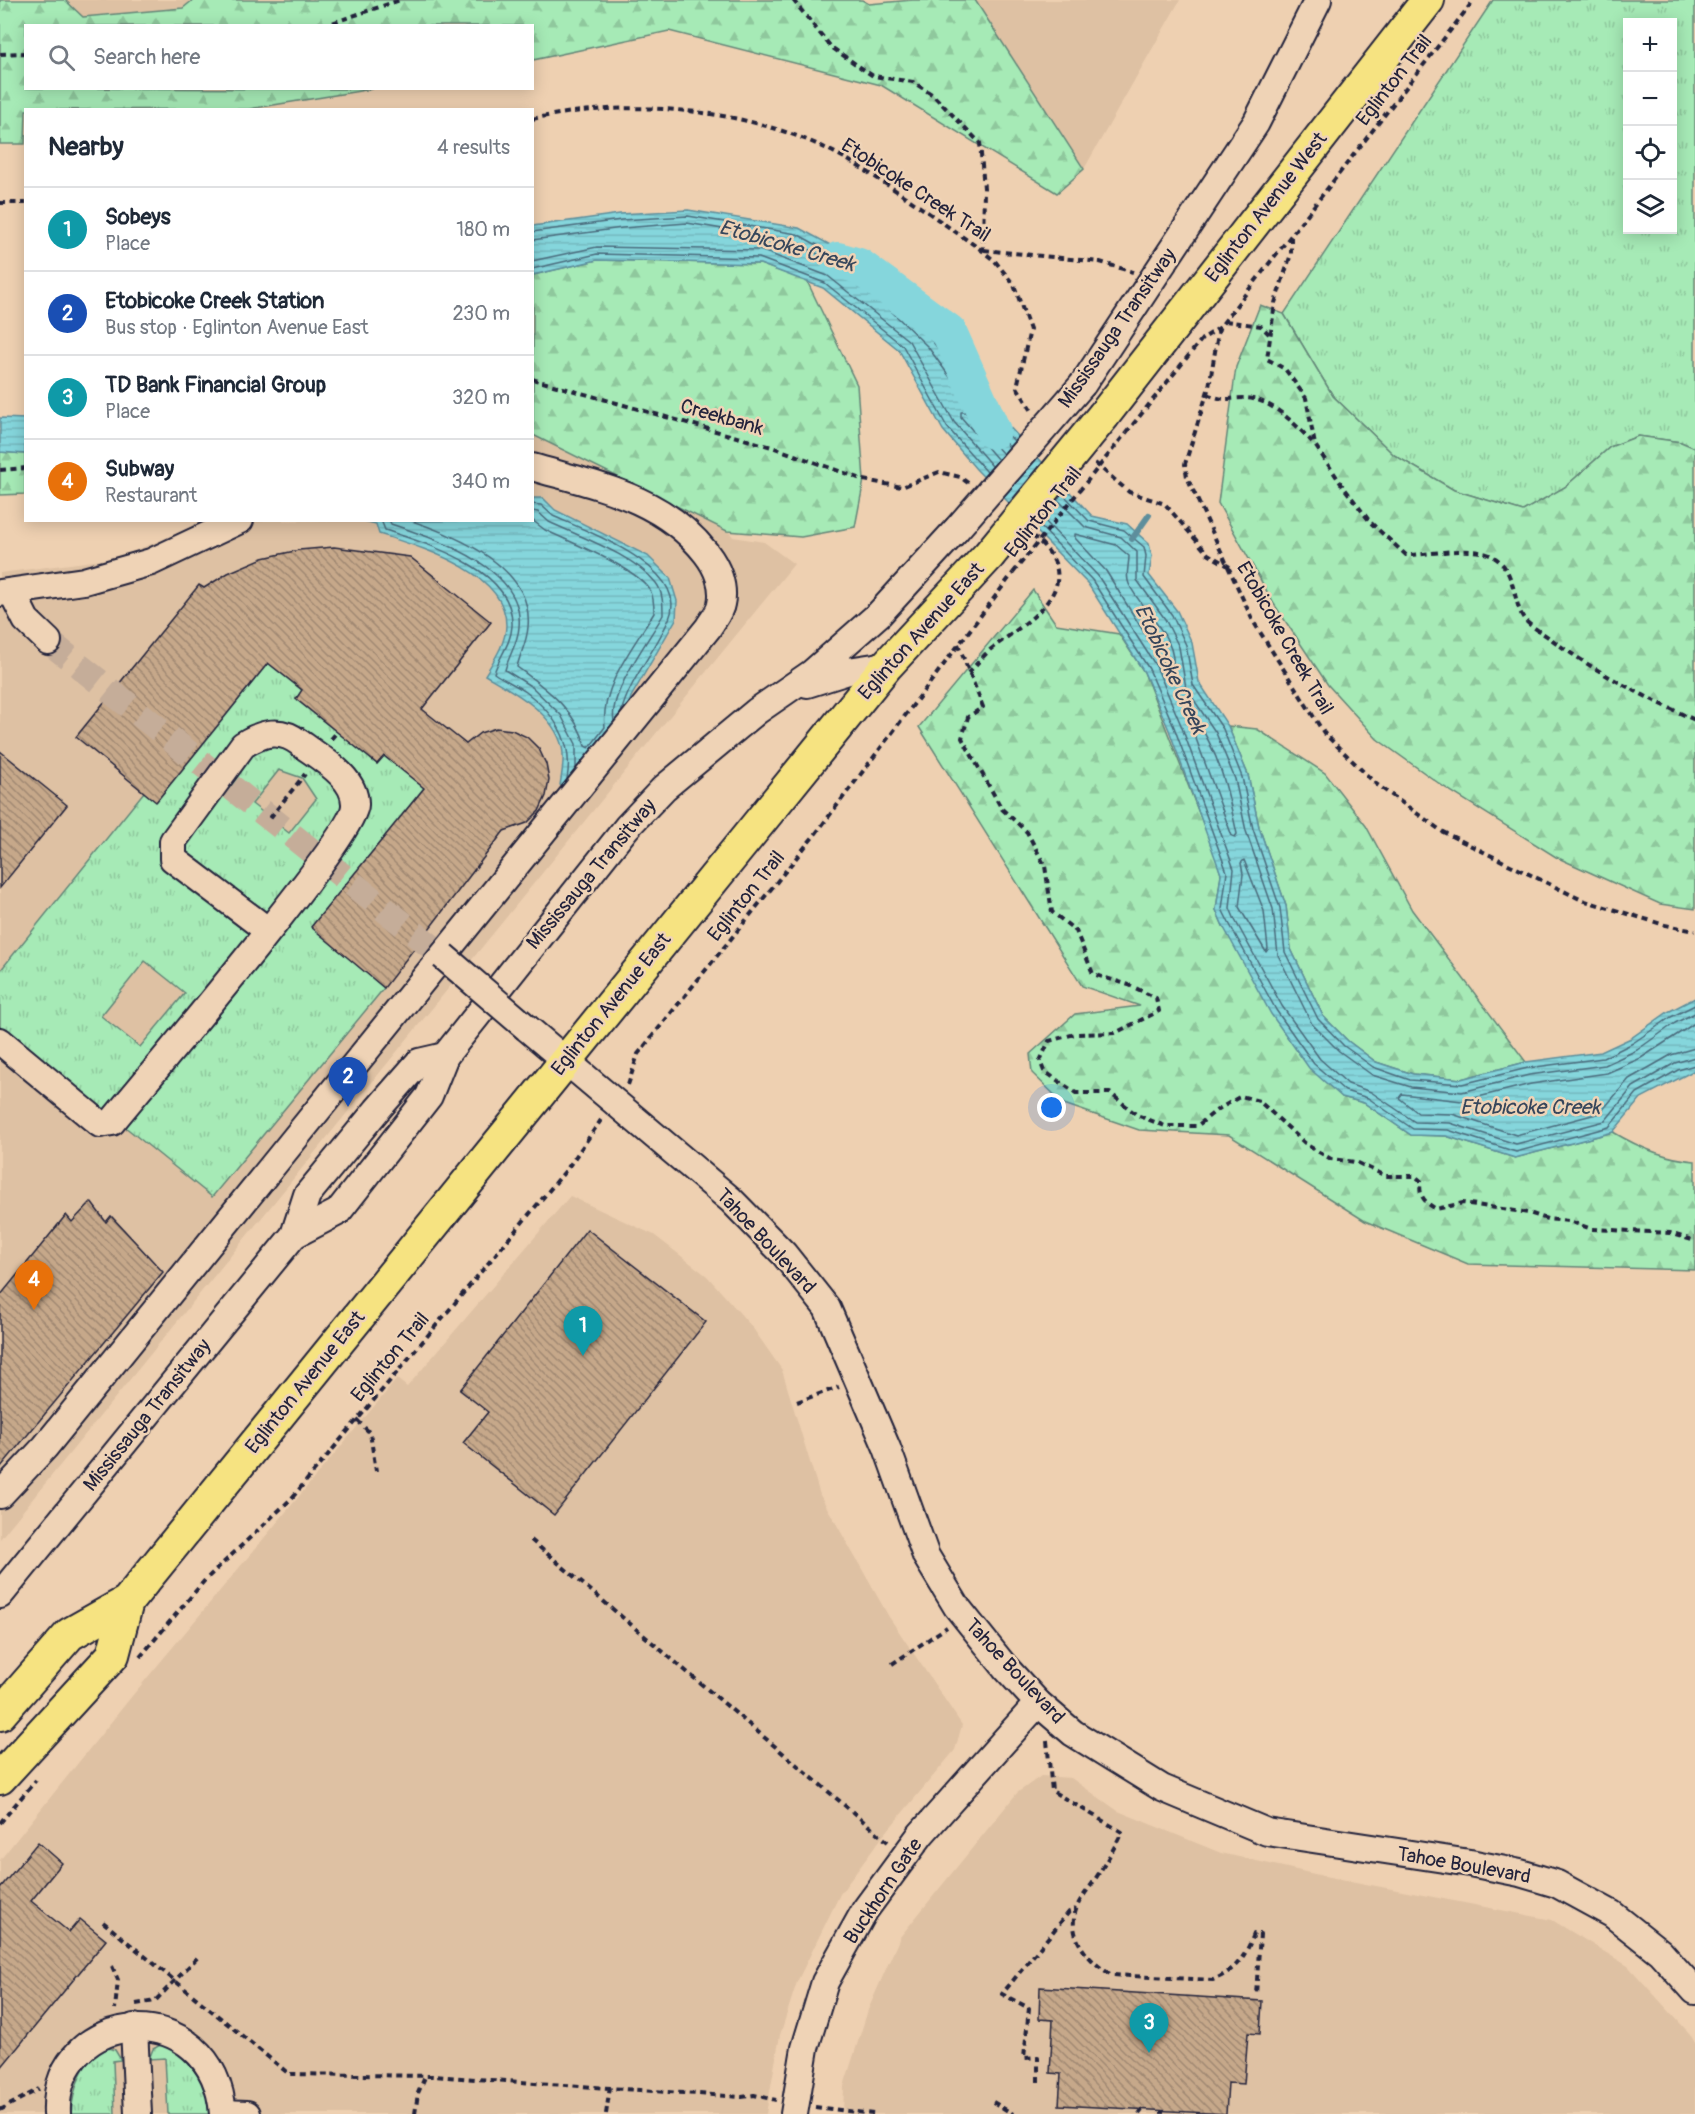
<!DOCTYPE html>
<html lang="en">
<head>
<meta charset="utf-8">
<style>
	:root { --surface:#fff; --page:#f6f6f7; --text:#1f2937; --muted:#747a83; --line:#e0e1e3; --accent:#111827 }
	body { margin:0; font-family:Pangolin,sans-serif; background:var(--page); color:var(--text) }
	.controls { position:absolute; right:18px; top:18px; display:grid; overflow:hidden; border-radius:0px; box-shadow:0 3px 15px #0003 }
	.controls button { width:54px; height:54px; display:grid; place-items:center; padding:0; border:0; border-bottom:2px solid var(--line); background:var(--surface); color:var(--text); font:30px sans-serif }
	.you { position:absolute; left:1052px; top:1108px; width:21px; height:21px; margin:-15px; border:4px solid #fff; border-radius:50%; background:#1a73e8; box-shadow:0 0 0 9px #1a73e833 }
	.badge { display:grid; place-items:center; width:39px; height:39px; border-radius:50%; background:var(--accent); color:#fff; font-size:20px; font-weight:700 }
	.pin { position:absolute; translate:-50% -50px; filter:drop-shadow(0 2px 3px #0008) }
	.pin::after { content:''; position:absolute; top:32px; width:21px; height:18px; background:inherit; clip-path:polygon(0 0,100% 0,50% 100%) }
	.list { margin:0; padding:0; list-style:none }
	h2 { display:flex; justify-content:space-between; align-items:center; height:78px; margin:0; padding:0 24px; font-size:26px }
	h2 small { font-size:20px; font-weight:400; color:var(--muted) }
	.list li { display:grid; grid-template-columns:39px 1fr auto; gap:18px; align-items:center; box-sizing:border-box; height:84px; padding:0 24px; border-top:2px solid var(--line) }
	.list b { display:block; font-size:22px; white-space:nowrap }
	.list p { margin:0; font-size:20px; white-space:nowrap; color:var(--muted) }
	.list em { font-size:20px; font-style:normal; color:var(--muted) }
	.icon { flex:none; width:33px; height:33px; fill:none; stroke:currentColor; stroke-width:2; stroke-linecap:round; stroke-linejoin:round }
	.map { position:relative; flex:none; width:1695px; height:2114px; overflow:hidden }
	.search { position:absolute; background:var(--surface); box-shadow:0 3px 15px #0003; left:24px; top:24px; width:510px; height:66px; display:flex; align-items:center; gap:15px; box-sizing:border-box; padding:0 21px; border-radius:0px; color:var(--muted); font-size:22px }
	.panel { position:absolute; background:var(--surface); box-shadow:0 3px 15px #0003; left:24px; top:108px; width:510px; height:414px; border-radius:0px }
	.map>svg:first-child { display:block }
	.built { fill:#dec1a3 }
	.grass { fill:url(#grass-tufts); stroke:#648678; stroke-width:1.5; fill-rule:evenodd }
	.forest { fill:url(#forest-firs); stroke:#648678; stroke-width:1.5 }
	.water { fill:url(#water-rules); stroke:#5d8e9c; stroke-width:1.5 }
	.lines { fill:none; stroke-linecap:round; stroke-linejoin:round }
	.shore { stroke:#4a6a7b; stroke-width:1.5 }
	.stream { stroke:#5d8e9c; stroke-width:6 }
	.river { stroke:#85d6dc; stroke-width:36 }
	.building { fill:url(#building-back-hatch); stroke:#22223b; stroke-width:1.5 }
	.minor-tunnel { stroke:#c5ad99; stroke-width:26; stroke-dasharray:26 13; stroke-linecap:butt }
	.minor-casing { stroke:#22223b; stroke-width:30 }
	.major-casing { stroke:#22223b; stroke-width:36 }
	.path { stroke:#22223b; stroke-width:4; stroke-dasharray:6 4.5; stroke-linecap:butt }
	.minor { stroke:#efd3b6; stroke-width:26 }
	.major { stroke:#f6e381; stroke-width:32 }
	.minor-bridge-casing { stroke:#22223b; stroke-width:30; stroke-linecap:butt }
	.major-bridge-casing { stroke:#22223b; stroke-width:36; stroke-linecap:butt }
	.path-bridge { stroke:#22223b; stroke-width:4; stroke-dasharray:6 4.5; stroke-linecap:butt }
	.minor-bridge { stroke:#efd3b6; stroke-width:26 }
	.major-bridge { stroke:#f6e381; stroke-width:32 }
	.labels { text-anchor:middle; dominant-baseline:central; stroke-width:5; stroke-linejoin:round; paint-order:stroke }
	.street-label { font-size:20px; fill:#22223b; stroke:#efd3b6 }
	.water-label { font-size:21px; font-style:italic; fill:#36465b; stroke:#efd3b6 }
</style>
</head>
<body>
<div class="map">
<svg width="1695" height="2114" viewBox="0 0 1695 2114">
	<defs>
		<pattern id="grass-tufts" width="24" height="20" patternUnits="userSpaceOnUse" patternTransform="scale(1.5)"><rect width="24" height="20" fill="#a6eab6"/><path d="M3 7l-1-3M5 7V3M7 7l1-3M15 17l-1-3M17 17v-4M19 17l1-3" fill="none" stroke="#8fc89d"/></pattern>
		<pattern id="forest-firs" width="22" height="20" patternUnits="userSpaceOnUse" patternTransform="scale(1.5)"><rect width="22" height="20" fill="#a6eab6"/><path d="M5 1l3.5 6h-7zM16 11l3.5 6h-7z" fill="#8fc89d"/></pattern>
		<pattern id="water-rules" width="6" height="5" patternUnits="userSpaceOnUse" patternTransform="scale(1.5)"><rect width="6" height="5" fill="#85d6dc"/><path d="M0 2.5h6" fill="none" stroke="#73b7be"/></pattern>
		<pattern id="building-back-hatch" width="6" height="6" patternUnits="userSpaceOnUse" patternTransform="scale(1.5)"><rect width="6" height="6" fill="#c6a88a"/><path d="M-1 5l2 2M0 0l6 6M5-1l2 2" fill="none" stroke="#a08872"/></pattern>
	</defs>
	<rect width="100%" height="100%" fill="#eed0b1"/>
	<filter id="ink" filterUnits="userSpaceOnUse"><feTurbulence type="fractalNoise" baseFrequency=".0167" numOctaves="2"/><feDisplacementMap in="SourceGraphic" scale="12" xChannelSelector="R" yChannelSelector="G"/><feConvolveMatrix kernelMatrix="1 2 1 2 8 2 1 2 1" color-interpolation-filters="sRGB"/></filter>
	<g filter="url(#ink)">
		<!-- built -->
		<g class="built">
			<path d="M65,0H193L183,8L83,17Z"/>
			<path d="M975,0H1180L1084,169Z"/>
			<path d="M533,436L711,507L733,537L764,542L794,564L0,1539V573L117,558L207,521L532,520Z"/>
			<path d="M570,1196L654,1235L707,1276L752,1327L782,1370L820,1495L889,1617L962,1725L955,1750L883,1836L840,1894L797,1982L780,2035L766,2114H0V1860L132,1696L397,1379L407,1387Z"/>
			<path d="M1041,1776L1071,1778L1118,1811L1221,1853L1319,1875L1552,1920L1628,1966L1690,2034L1695,2043V2114H843L844,2086L868,2010L900,1937L1017,1793Z"/>
		</g>
		<!-- grass -->
		<g class="grass">
			<path d="M1493,0H1695V448L1681,442L1638,436L1610,447L1565,487L1523,511L1454,490L1394,455L1333,396L1284,314ZM1628,22H1672V230H1628Z"/>
			<path d="M268,663L302,690L296,699L377,764L384,756L424,788L312,927L384,988L212,1197L0,1026V971L144,792L157,801ZM279,770L302,778L316,799L289,833L252,804ZM145,961L185,993L140,1047L101,1016Z"/>
			<path d="M162,2044L176,2048L205,2084L209,2114H168L165,2058L149,2059L153,2049Z"/>
			<path d="M108,2048L115,2050L121,2060L113,2061L115,2114H71C73,2091 82,2055 108,2048Z"/>
		</g>
		<!-- forest -->
		<g class="forest">
			<path d="M0,0H65L83,17L183,8L193,0H862L869,4L912,0H975L1084,169L1057,193L881,85L669,31L533,60L532,26H26V88L372,89L249,109L26,110L25,144H0Z"/>
			<path d="M597,260L760,264L807,281L857,385L864,480L855,527L801,537L727,531L533,435V275Z"/>
			<path d="M1260,305L1284,314L1333,396L1394,455L1454,490L1523,511L1565,487L1610,447L1638,436L1681,442L1695,448V909L1660,904L1556,857L1444,787L1377,739L1328,685L1274,604L1218,503L1236,367Z"/>
			<path d="M0,452L25,454V494L0,495Z"/>
			<path d="M1033,590L1056,624L1119,634L1144,672L1213,849L1221,874L1216,910L1223,926L1342,1097L1364,1103L1411,1135L1446,1136L1515,1158L1613,1132C1638,1147 1666,1159 1695,1161V1270L1468,1264L1365,1221L1229,1135L1139,1130L1064,1104L1032,1073L1030,1054L1075,1014L1140,1006L1082,986L919,727Z"/>
			<path d="M1228,726L1257,729L1325,773L1366,826L1412,910L1526,1062L1461,1079L1413,1074L1376,1062L1348,1041L1323,1016L1291,949L1286,906L1259,827L1248,775Z"/>
		</g>
		<!-- water -->
		<g class="water">
			<path d="M688,210L799,228L860,261L938,338L979,394L1092,516L1127,524L1149,544L1152,556L1149,575L1177,611L1192,643L1199,682L1228,726L1248,775L1259,827L1286,906L1291,949L1323,1016L1348,1041L1376,1062L1413,1074L1461,1079L1526,1062L1601,1052L1631,1038L1668,1012L1695,998V1070L1641,1098L1613,1132L1515,1158L1446,1136L1411,1135L1364,1103L1342,1097L1309,1068L1271,1014L1223,926L1216,910L1221,874L1169,730L1144,672L1088,584L976,469L943,430L899,350L823,288L760,264L597,260L533,275V226L620,214Z"/>
			<path d="M0,418L25,419V454L0,452Z"/>
			<path d="M533,498H543L555,510L648,556L670,578L677,601L676,619L631,697L626,716L580,798L560,785C562,774 565,758 562,747C553,712 514,692 485,675C494,660 506,643 506,625C506,571 419,547 379,534L376,524L364,521L532,520Z"/>
		</g>
		<g class="lines">
			<!-- shore -->
			<g class="shore">
				<path d="M532,232L621,220L688,216L797,234L857,267L933,342L974,397L1014,441"/>
				<path d="M532,240L622,228L687,223L794,241L852,273L928,347L968,402L1009,447"/>
				<path d="M532,261L597,247L760,250L828,276L909,341L954,422L992,466"/>
				<path d="M532,269L597,254L759,258L825,283L903,346L947,427L987,472"/>
				<path d="M998,460L961,417V412H965L1003,454"/>
				<path d="M1062,493L1089,521L1124,530L1144,547L1146,556L1144,577L1172,615L1186,645L1193,685L1223,729L1242,777L1253,829L1280,908L1285,952L1318,1019L1344,1046L1373,1067L1410,1080L1462,1084L1528,1068L1603,1058L1633,1043L1671,1017L1695,1005"/>
				<path d="M1057,499L1085,527L1121,537L1137,552V580L1165,619L1179,647L1186,688L1216,733L1235,779L1246,831L1273,909L1278,955L1312,1024L1339,1051L1372,1075L1411,1087L1462,1092L1529,1075L1605,1065L1637,1050L1675,1023L1695,1013"/>
				<path d="M532,504L541,505L553,516C586,531 691,568 669,619C655,652 630,678 621,713"/>
				<path d="M532,511L538,512L549,522C581,537 635,556 656,583C663,592 663,605 663,615C649,640 608,694 614,721"/>
				<path d="M1042,518L1098,576L1156,666L1181,725L1234,869L1230,908L1235,920L1282,1006L1320,1059L1348,1084L1371,1092L1415,1122L1450,1123L1516,1144L1605,1121L1633,1087L1675,1063L1695,1057"/>
				<path d="M381,520L385,530C427,544 515,569 512,626C511,644 499,657 494,673C504,680 516,685 526,692C555,714 574,742 567,779"/>
				<path d="M389,520L391,524C435,539 525,567 519,627C518,643 509,655 505,670L532,687L561,715L576,744V768"/>
				<path d="M409,520C455,535 534,567 528,627C527,642 520,654 517,667C545,688 577,710 585,746L589,748L605,727C600,687 634,646 654,613C654,606 654,597 650,590C637,568 570,542 545,530L532,520"/>
				<path d="M1037,523L1092,580L1149,669L1174,727L1227,872L1222,909L1229,923L1276,1010L1314,1064L1345,1091L1368,1098L1413,1129L1448,1130L1516,1152L1609,1127L1637,1093L1678,1070L1695,1065"/>
				<path d="M1075,534L1116,545L1129,556C1129,566 1125,575 1129,584C1141,611 1181,639 1172,672L1168,671L1106,571L1075,538Z"/>
				<path d="M1189,714H1193C1220,755 1227,787 1237,834L1235,837L1232,836L1188,717Z"/>
				<path d="M1244,860L1264,911L1268,949L1266,952L1239,907L1243,874L1241,863Z"/>
				<path d="M1695,1023L1641,1058L1607,1073L1531,1084L1462,1101L1402,1094L1399,1098L1418,1113L1452,1114L1516,1135L1600,1113L1629,1079L1671,1055L1695,1048"/>
			</g>
			<!-- stream -->
			<path class="stream" d="M1132,539L1149,515"/>
			<!-- river -->
			<path class="river" d="M838,260L859,266L949,332L993,431"/>
		</g>
		<!-- building -->
		<g class="building">
			<path d="M334,547L410,557L491,622L422,709L466,744L480,733L496,728L512,730L527,737L539,749L546,764L549,780L546,796L539,811L527,823L504,831L384,988L311,927L424,788L384,756L377,764L337,732L296,699L302,690L268,663L156,802L76,737L199,585L204,588L228,573L263,558L299,550Z"/>
			<path d="M0,751L67,805L0,888Z"/>
			<path d="M91,1202L106,1222L111,1216L163,1272L0,1468V1296L66,1215L72,1222Z"/>
			<path d="M587,1229L706,1322L554,1515L463,1443L488,1412L460,1390Z"/>
			<path d="M38,1842L62,1863L31,1901L69,1932L80,1919L106,1940L0,2069V1888Z"/>
			<path d="M1040,1987L1262,2001L1260,2034L1248,2033L1244,2084L1228,2083L1226,2114L1059,2105L1061,2074L1050,2073L1053,2020L1039,2019Z"/>
		</g>
		<g class="lines">
			<!-- minor-tunnel -->
			<path class="minor-tunnel" d="M48,641L443,956"/>
			<!-- minor casing -->
			<g class="minor-casing">
				<g id="minor">
					<path d="M1083,384L1256,123L1318,0"/>
					<path d="M12,592L26,620L48,641"/>
					<path d="M0,593L84,581L151,562L240,520"/>
					<path d="M807,684L848,671L887,665"/>
					<path d="M527,1028L731,1200L784,1254L827,1308L887,1448L926,1556L957,1607L1005,1667L1038,1703L1073,1733L1162,1788L1267,1832L1470,1863L1520,1873L1557,1884L1612,1914L1660,1952L1695,1991"/>
					<path d="M0,1041L100,1124L112,1122C146,1080 355,835 355,805C356,777 320,758 300,743C281,728 263,732 243,745L173,841V859L267,930"/>
					<path d="M294,1235L338,1212L429,1096L445,1056L627,827L664,788L757,711L812,673L879,614L956,530"/>
					<path d="M0,1495L45,1447L708,628C712,621 720,612 721,604C725,586 717,567 706,553C662,497 598,486 532,467"/>
					<path d="M0,1595L294,1235L307,1195L377,1110L419,1062L445,1056"/>
					<path d="M134,2027L138,2114"/>
					<path d="M223,2113L247,2114"/>
					<path d="M57,2114C52,2006 214,1993 223,2114"/>
					<path d="M794,2114L805,2048L825,1982L865,1910L921,1834L1038,1703"/>
				</g>
			</g>
			<!-- major casing -->
			<g class="major-casing">
				<g id="major">
					<path d="M1104,415L1428,0"/>
					<path d="M0,1714L70,1634L127,1602L887,665L989,555"/>
					<path d="M0,1778L113,1655L127,1602"/>
				</g>
			</g>
			<!-- path -->
			<g class="path">
				<path d="M793,0L831,47L873,76L913,82L933,95L980,143L984,188L983,250"/>
				<path d="M323,26L400,0"/>
				<path d="M0,54L26,53"/>
				<path d="M532,119C633,97 758,108 848,160C893,187 937,219 980,249L995,261L1014,285L1030,330L1017,387L1032,411"/>
				<path d="M0,203H26"/>
				<path d="M1291,237V254L1275,303L1267,359L1285,369L1306,398L1315,445L1342,485L1371,523L1406,555C1431,555 1471,545 1492,556C1517,569 1512,604 1525,620C1531,627 1543,633 1551,639C1595,672 1645,697 1695,720"/>
				<path d="M984,250L1100,262L1133,272"/>
				<path d="M1225,321L1261,326L1269,334"/>
				<path d="M1219,328L1209,387L1185,464L1187,477L1253,621L1324,733L1376,784L1443,832L1582,900L1665,925L1695,931"/>
				<path d="M532,379L772,447L864,480L902,487L939,472L960,477L968,483"/>
				<path d="M1207,394C1226,402 1225,398 1244,398C1272,398 1297,426 1314,444"/>
				<path d="M1126,433L1202,339L1219,328L1474,0"/>
				<path d="M1095,463L1129,492L1165,504L1208,554L1230,567"/>
				<path d="M0,470L26,468"/>
				<path d="M958,644L983,707L968,717L962,738L1002,809L1027,832L1045,866L1052,912L1076,931L1093,974L1129,985L1156,998L1159,1011L1115,1033L1075,1034L1049,1041L1040,1061L1044,1071L1076,1093H1110L1137,1115L1165,1126H1197L1217,1110L1241,1096L1259,1101L1307,1145L1331,1159L1356,1162L1386,1176H1415L1421,1181C1418,1195 1424,1202 1436,1209L1463,1203L1529,1213L1547,1219L1569,1221L1592,1229L1670,1233L1695,1241"/>
				<path d="M968,673C976,665 983,656 991,649C1029,620 1092,585 1034,537"/>
				<path d="M331,739L337,732"/>
				<path d="M270,818L305,774"/>
				<path d="M628,1085L638,1054L817,832L1013,573"/>
				<path d="M797,1402L839,1387"/>
				<path d="M357,1420L370,1433L376,1471"/>
				<path d="M531,1540L888,1842"/>
				<path d="M140,1657L205,1580L291,1499L567,1169L601,1120"/>
				<path d="M892,1664L947,1627"/>
				<path d="M1047,1741L1052,1791L1122,1832C1113,1851 1103,1867 1092,1884C1087,1891 1080,1899 1077,1907C1065,1936 1089,1962 1112,1975L1213,1980C1236,1970 1245,1957 1254,1934H1260L1256,1995"/>
				<path d="M0,1823L36,1780"/>
				<path d="M103,1922L289,2074L432,2076L742,2097L754,2095L776,2100"/>
				<path d="M112,1966L118,1980L115,2009"/>
				<path d="M136,2004L155,2001L200,1955"/>
				<path d="M1038,2082V2057L1024,2058L1029,2008L1002,1994L1069,1912L1076,1909"/>
				<path d="M993,2102L1013,2114"/>
				<path d="M815,2107L874,2114"/>
				<path d="M0,2110L39,2089"/>
				<path d="M1162,2111V2114"/>
				<path d="M415,2114L418,2093L425,2077"/>
				<path d="M606,2114L610,2087"/>
				<path d="M1139,2114L1142,2110"/>
			</g>
			<!-- minor -->
			<use href="#minor" class="minor"/>
			<!-- major -->
			<use href="#major" class="major"/>
			<!-- minor-bridge casing -->
			<g class="minor-bridge-casing">
				<g id="minor-bridge">
					<path d="M956,530L1083,384"/>
					<path d="M443,956L527,1028"/>
				</g>
			</g>
			<!-- major-bridge casing -->
			<g class="major-bridge-casing">
				<path id="major-bridge" d="M989,555L1104,415"/>
			</g>
			<!-- path-bridge -->
			<path class="path-bridge" d="M1013,573L1126,433"/>
			<!-- minor-bridge -->
			<use href="#minor-bridge" class="minor-bridge"/>
			<!-- major-bridge -->
			<use href="#major-bridge" class="major-bridge"/>
		</g>
	</g>
	<g class="labels">
		<!-- street labels -->
		<g class="street-label">
			<text transform="translate(1394 80) rotate(-52)">Eglinton Trail</text>
			<text transform="translate(916 190) rotate(33)">Etobicoke Creek Trail</text>
			<text transform="translate(1266 207) rotate(-52)">Eglinton Avenue West</text>
			<text transform="translate(1117 328) rotate(-55)">Mississauga Transitway</text>
			<text transform="translate(722 417) rotate(16)">Creekbank</text>
			<text transform="translate(1043 512) rotate(-51)">Eglinton Trail</text>
			<text transform="translate(921 631) rotate(-48)">Eglinton Avenue East</text>
			<text transform="translate(1285 638) rotate(60)">Etobicoke Creek Trail</text>
			<text transform="translate(591 874) rotate(-50)">Mississauga Transitway</text>
			<text transform="translate(746 896) rotate(-51)">Eglinton Trail</text>
			<text transform="translate(611 1004) rotate(-51)">Eglinton Avenue East</text>
			<text transform="translate(766 1241) rotate(47)">Tahoe Boulevard</text>
			<text transform="translate(390 1357) rotate(-50)">Eglinton Trail</text>
			<text transform="translate(305 1382) rotate(-51)">Eglinton Avenue East</text>
			<text transform="translate(147 1415) rotate(-51)">Mississauga Transitway</text>
			<text transform="translate(1015 1671) rotate(47)">Tahoe Boulevard</text>
			<text transform="translate(1464 1865) rotate(10)">Tahoe Boulevard</text>
			<text transform="translate(883 1891) rotate(-56)">Buckhorn Gate</text>
		</g>
		<!-- water labels -->
		<g class="water-label">
			<text transform="translate(787 246) rotate(16)">Etobicoke Creek</text>
			<text transform="translate(1170 669) rotate(65)">Etobicoke Creek</text>
			<text x="1530" y="1107">Etobicoke Creek</text>
		</g>
	</g>
</svg>
<div class="controls">
<button>+</button>
<button>−</button>
<button><svg class="icon" aria-label="locate" viewBox="0 0 24 24"><circle cx="12" cy="12" r="6"/><path d="M12 2v4M12 18v4M2 12h4M18 12h4"/></svg></button>
<button><svg class="icon" aria-label="layers" viewBox="0 0 24 24"><path d="M12 4l9 5-9 5-9-5zM3 14l9 5 9-5"/></svg></button>
</div>
<div class="you"></div>
<div class="pin badge" style="left:583px;top:1356px;background:#0f9aa8">1</div>
<div class="pin badge" style="left:348px;top:1107px;background:#1a4fb4">2</div>
<div class="pin badge" style="left:1149px;top:2053px;background:#0f9aa8">3</div>
<div class="pin badge" style="left:34px;top:1310px;background:#e8710a">4</div>
<div class="search"><svg class="icon" aria-label="search" viewBox="0 0 24 24"><circle cx="10" cy="10" r="6"/><path d="M15 15l6 6"/></svg>Search here</div>
<section class="panel">
<h2>Nearby<small>4 results</small></h2>
<ul class="list">
<li><span class="badge" style="background:#0f9aa8">1</span><div><b>Sobeys</b><p>Place</p></div><em>180 m</em></li>
<li><span class="badge" style="background:#1a4fb4">2</span><div><b>Etobicoke Creek Station</b><p>Bus stop · Eglinton Avenue East</p></div><em>230 m</em></li>
<li><span class="badge" style="background:#0f9aa8">3</span><div><b>TD Bank Financial Group</b><p>Place</p></div><em>320 m</em></li>
<li><span class="badge" style="background:#e8710a">4</span><div><b>Subway</b><p>Restaurant</p></div><em>340 m</em></li>
</ul>
</section>
</div>
</body>
</html>
